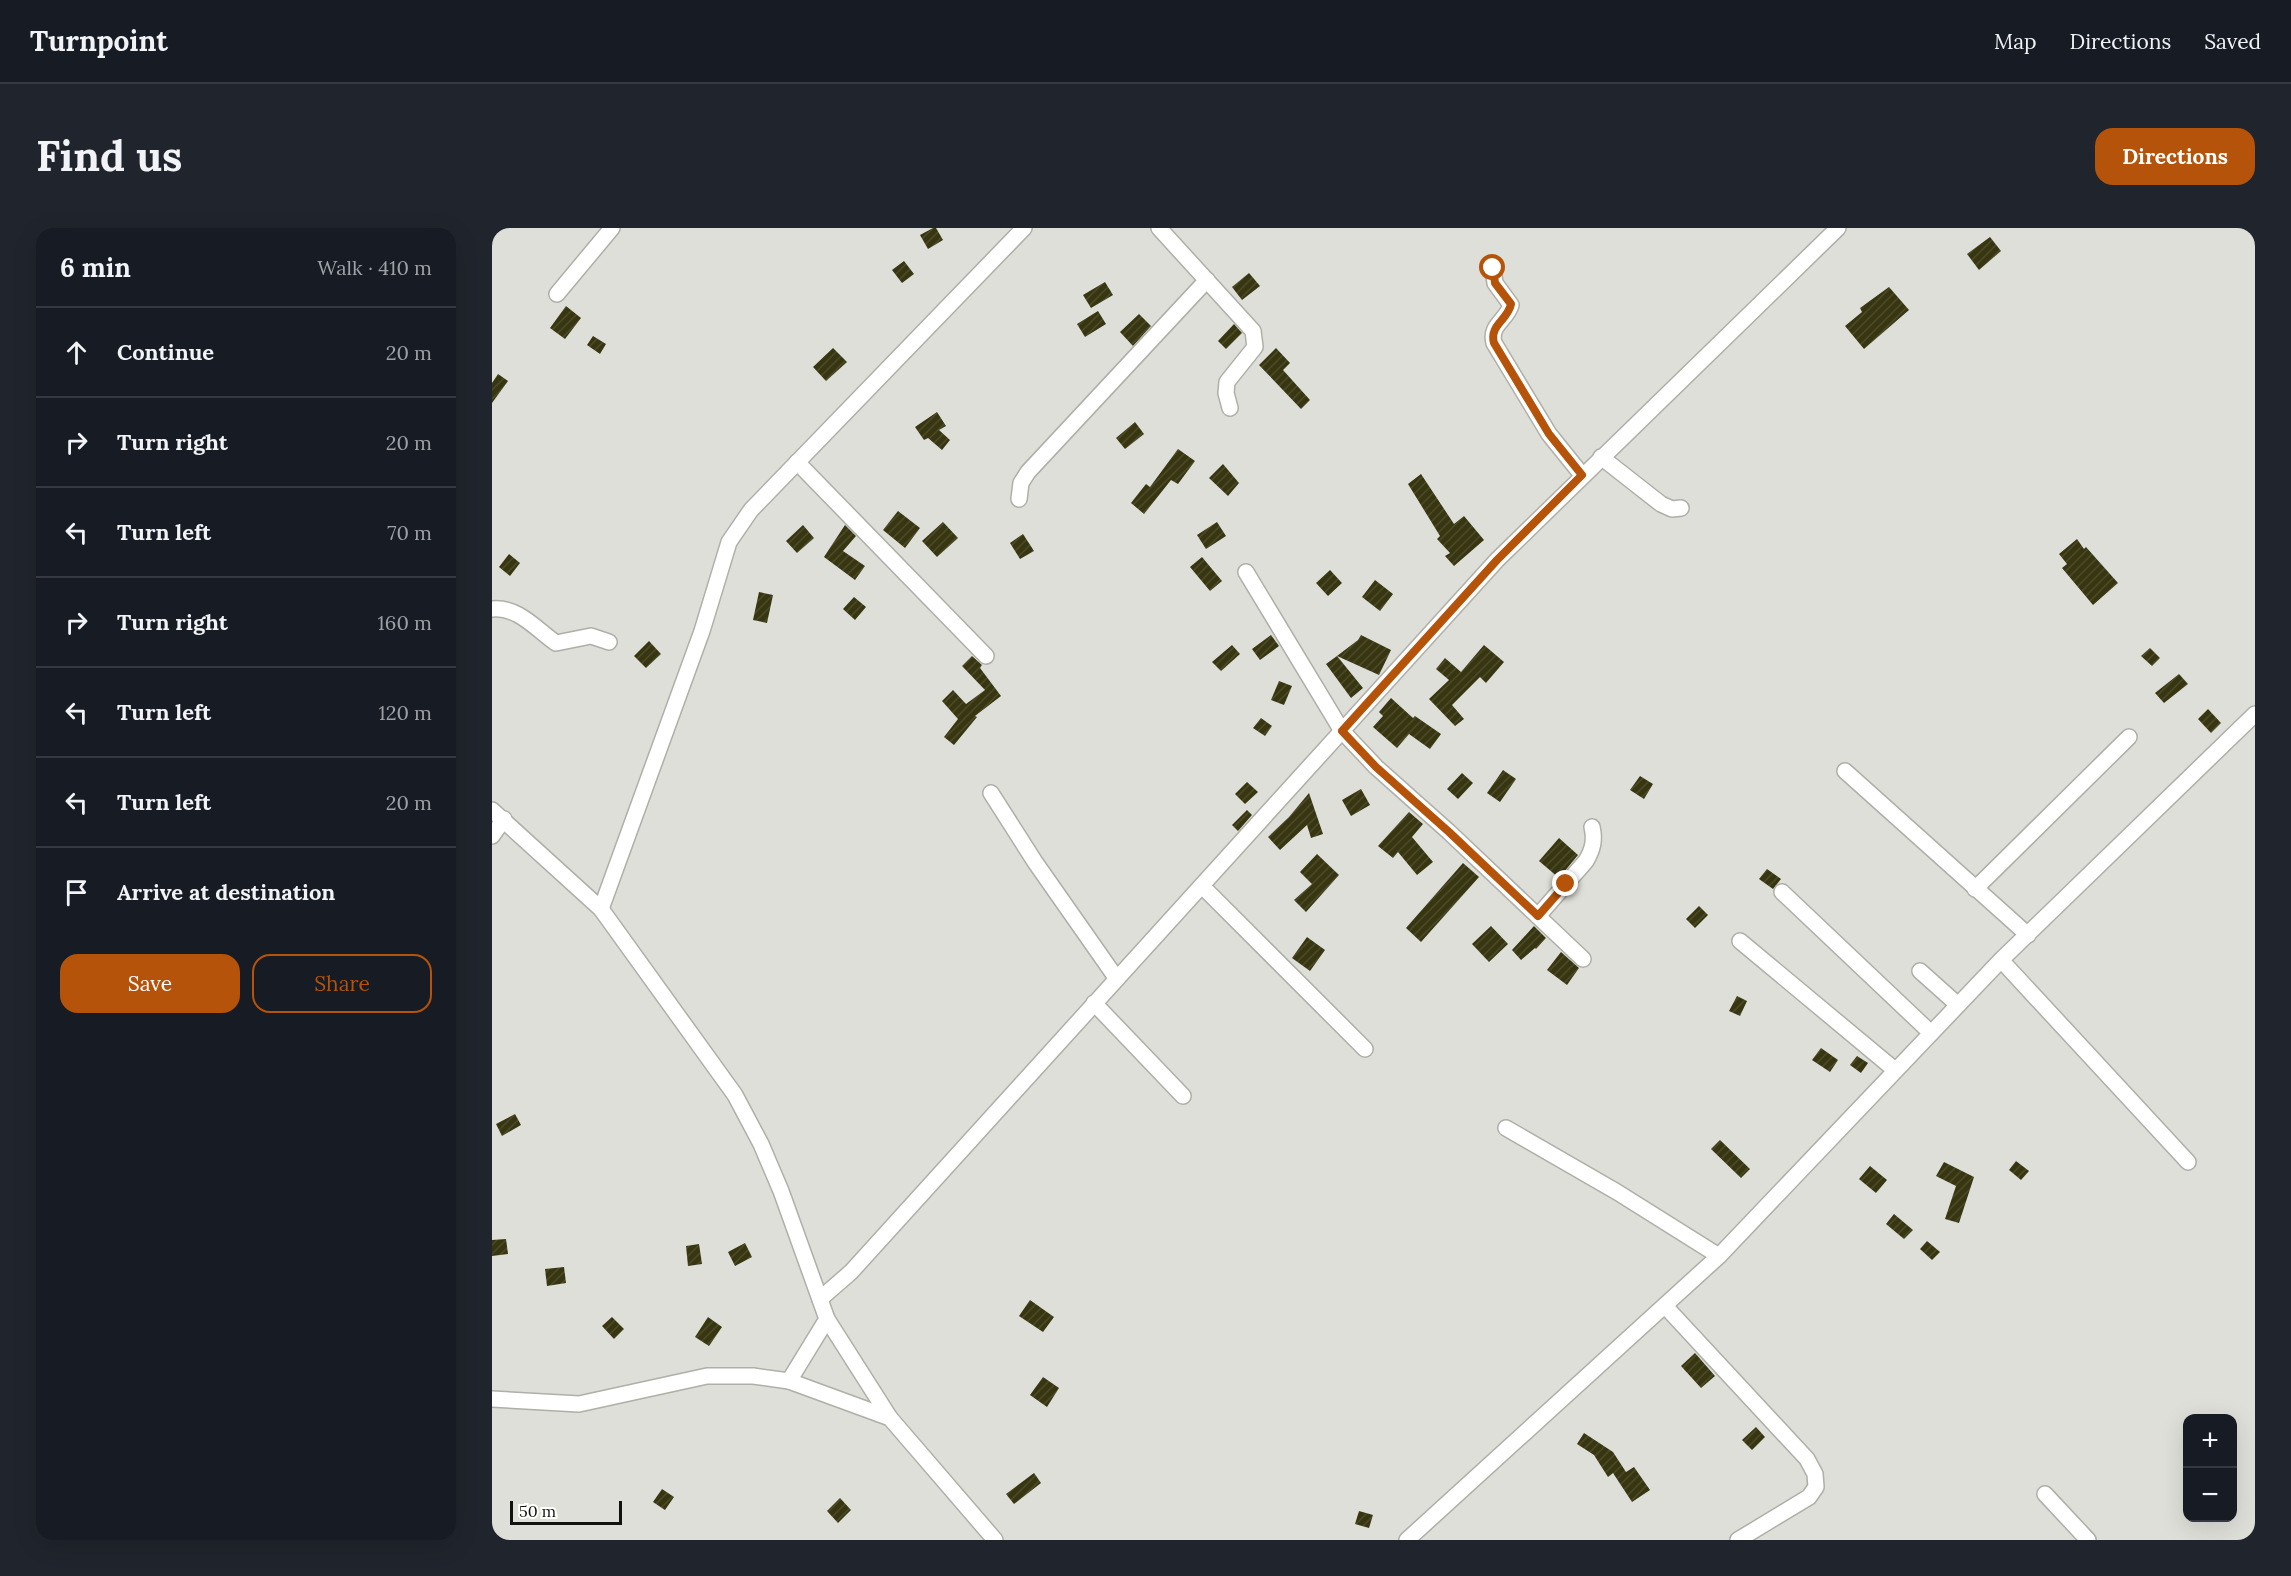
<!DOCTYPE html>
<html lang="en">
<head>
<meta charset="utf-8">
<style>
	:root { --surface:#171b24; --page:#20242c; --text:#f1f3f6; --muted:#9ea1a6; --line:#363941; --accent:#b45309 }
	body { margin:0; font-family:Lora,serif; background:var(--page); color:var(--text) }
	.controls { position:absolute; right:18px; bottom:18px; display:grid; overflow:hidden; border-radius:12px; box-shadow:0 6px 24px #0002 }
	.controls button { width:54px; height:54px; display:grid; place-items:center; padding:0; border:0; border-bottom:2px solid var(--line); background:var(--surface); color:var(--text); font:30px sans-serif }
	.scale { position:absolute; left:18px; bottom:15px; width:112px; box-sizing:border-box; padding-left:6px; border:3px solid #121210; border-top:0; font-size:16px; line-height:21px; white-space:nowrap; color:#121210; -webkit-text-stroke:4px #fffffe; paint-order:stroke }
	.stop { position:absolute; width:18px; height:18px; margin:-14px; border:4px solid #b45309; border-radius:50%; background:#fff }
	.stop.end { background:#b45309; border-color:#fff; box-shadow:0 2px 6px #0008 }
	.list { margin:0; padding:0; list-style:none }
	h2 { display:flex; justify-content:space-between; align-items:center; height:78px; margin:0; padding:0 24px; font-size:26px }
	h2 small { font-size:20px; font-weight:400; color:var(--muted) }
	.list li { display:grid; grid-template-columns:39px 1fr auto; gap:18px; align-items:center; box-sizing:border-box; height:90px; padding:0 24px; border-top:2px solid var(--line) }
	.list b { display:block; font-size:22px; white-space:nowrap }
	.list em { font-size:20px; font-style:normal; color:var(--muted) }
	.actions { display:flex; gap:12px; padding:18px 24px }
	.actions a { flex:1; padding:14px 0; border:2px solid var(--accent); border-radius:18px; text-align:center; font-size:21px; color:var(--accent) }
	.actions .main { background:var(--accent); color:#fff }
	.icon { flex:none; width:33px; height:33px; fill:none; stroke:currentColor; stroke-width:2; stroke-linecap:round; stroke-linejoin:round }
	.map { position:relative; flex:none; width:1763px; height:1312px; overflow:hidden; border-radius:18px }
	header { display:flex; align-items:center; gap:36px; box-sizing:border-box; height:84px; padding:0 30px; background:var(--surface); border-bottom:2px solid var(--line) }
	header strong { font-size:28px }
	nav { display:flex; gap:33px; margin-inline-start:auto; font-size:21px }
	.intro { display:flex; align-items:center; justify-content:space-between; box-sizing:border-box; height:144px; padding:0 36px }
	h1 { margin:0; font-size:42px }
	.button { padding:15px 27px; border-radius:18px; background:var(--accent); color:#fff; font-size:21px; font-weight:700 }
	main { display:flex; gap:36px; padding:0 36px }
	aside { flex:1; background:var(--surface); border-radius:18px; box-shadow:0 6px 24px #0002 }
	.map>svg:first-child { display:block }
	.building { fill:url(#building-hatch) }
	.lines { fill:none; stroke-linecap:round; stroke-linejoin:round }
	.minor-casing { stroke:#afafa9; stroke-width:18 }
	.minor { stroke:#fff; stroke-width:15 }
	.route { stroke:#b45309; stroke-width:8 }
</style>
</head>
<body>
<header>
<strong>Turnpoint</strong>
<nav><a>Map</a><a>Directions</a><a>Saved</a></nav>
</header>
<div class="intro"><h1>Find us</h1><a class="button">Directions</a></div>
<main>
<aside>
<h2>6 min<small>Walk · 410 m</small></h2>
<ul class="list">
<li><svg class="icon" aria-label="ahead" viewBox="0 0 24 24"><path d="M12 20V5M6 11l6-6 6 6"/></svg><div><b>Continue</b></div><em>20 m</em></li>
<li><svg class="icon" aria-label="right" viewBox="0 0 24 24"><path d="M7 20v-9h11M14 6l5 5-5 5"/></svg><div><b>Turn right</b></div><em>20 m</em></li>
<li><svg class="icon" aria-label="left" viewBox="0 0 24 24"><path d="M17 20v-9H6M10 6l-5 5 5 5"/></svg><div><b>Turn left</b></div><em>70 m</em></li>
<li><svg class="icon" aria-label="right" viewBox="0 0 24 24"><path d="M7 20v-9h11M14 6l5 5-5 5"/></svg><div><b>Turn right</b></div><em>160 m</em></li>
<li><svg class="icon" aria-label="left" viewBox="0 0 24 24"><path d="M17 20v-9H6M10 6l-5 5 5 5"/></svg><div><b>Turn left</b></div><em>120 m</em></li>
<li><svg class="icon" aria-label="left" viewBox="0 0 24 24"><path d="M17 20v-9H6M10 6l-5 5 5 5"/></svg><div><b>Turn left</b></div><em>20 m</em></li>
<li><svg class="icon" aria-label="arrive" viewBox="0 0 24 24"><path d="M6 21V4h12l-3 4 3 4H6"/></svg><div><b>Arrive at destination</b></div></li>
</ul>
<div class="actions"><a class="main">Save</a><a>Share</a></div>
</aside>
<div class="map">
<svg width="1763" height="1312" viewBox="0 0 1763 1312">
	<defs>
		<pattern id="building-hatch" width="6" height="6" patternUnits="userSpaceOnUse" patternTransform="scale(1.5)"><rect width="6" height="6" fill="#383611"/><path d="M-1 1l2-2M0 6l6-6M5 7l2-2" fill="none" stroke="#4b4a2a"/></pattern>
	</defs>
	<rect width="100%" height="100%" fill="#dfdfd9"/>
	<!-- building -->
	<g class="building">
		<path d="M441,0H444L451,12L436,21L428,7Z"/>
		<path d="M1498,9L1509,23L1487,42L1475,26Z"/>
		<path d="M412,33L422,46L410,55L400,42Z"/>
		<path d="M757,45L768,58L750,72L740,59Z"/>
		<path d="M613,54L621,67L599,80L591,67Z"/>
		<path d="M1397,59L1417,82L1372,121L1353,98L1370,84L1368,80Z"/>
		<path d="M74,78L89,90L73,111L58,100Z"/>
		<path d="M606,83L614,96L593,109L585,96Z"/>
		<path d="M647,86L659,98L641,118L628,104Z"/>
		<path d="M742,96L750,105L734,121L726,113Z"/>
		<path d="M101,108L114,116L108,126L95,117Z"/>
		<path d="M341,120L355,134L334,153L321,139Z"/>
		<path d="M784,120L798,135L791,142L818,172L809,181L767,137Z"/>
		<path d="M6,146L16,153L0,175V155Z"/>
		<path d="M445,184L454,198L447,202L458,212L450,222L436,210L432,212L423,199Z"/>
		<path d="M643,194L652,206L633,221L624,210Z"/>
		<path d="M686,221L703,233L686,256L679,252L652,286L639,275L654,256L658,259Z"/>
		<path d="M731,236L747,255L736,268L717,250Z"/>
		<path d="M929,246L962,296L972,288L992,312L962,338L953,328L958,325L945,311L948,308L916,256Z"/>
		<path d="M406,283L428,300L413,320L391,302Z"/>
		<path d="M451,294L466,310L445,329L430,313Z"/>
		<path d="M725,294L734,308L714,321L705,307Z"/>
		<path d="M311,297L322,310L305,325L294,313Z"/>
		<path d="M353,297L364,308L351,323L373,338L363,352L332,329Z"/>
		<path d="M531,306L542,323L528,331L518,315Z"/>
		<path d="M1585,311L1592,321L1594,319L1626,355L1601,377L1570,340L1575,336L1567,326Z"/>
		<path d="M17,326L28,335L18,348L7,339Z"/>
		<path d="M710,329L730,353L718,363L698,339Z"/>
		<path d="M838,342L850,355L836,368L824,355Z"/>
		<path d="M883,352L901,366L888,383L870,369Z"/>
		<path d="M267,364L281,367L275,395L261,392Z"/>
		<path d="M362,369L374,379L363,392L351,381Z"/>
		<path d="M779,407L787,418L768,432L760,421Z"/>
		<path d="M869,407L899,422L887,447L845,428L866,412Z"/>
		<path d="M157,413L169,426L154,440L142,428Z"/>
		<path d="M740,417L748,426L729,443L720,434Z"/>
		<path d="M992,417L1012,434L994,455L988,449L960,477L972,491L963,498L937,471L957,452L944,441L953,430L969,444Z"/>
		<path d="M1658,420L1668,430L1660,438L1649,428Z"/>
		<path d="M480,428L490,437L488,440L509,468L483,488L485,489L462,517L452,509L466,491L450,473L461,462L474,476L493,462L470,438Z"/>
		<path d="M845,428L871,460L859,470L834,436Z"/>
		<path d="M1687,446L1696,456L1672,475L1663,465Z"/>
		<path d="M787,453L800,458L792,477L779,472Z"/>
		<path d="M899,470L921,490L923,488L949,506L938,521L917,506L905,520L881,499L891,488L887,484Z"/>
		<path d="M1716,481L1729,495L1719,505L1706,491Z"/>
		<path d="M769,490L780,498L773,508L761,500Z"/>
		<path d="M1011,542L1024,551L1008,574L995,565Z"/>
		<path d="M970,545L981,555L966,571L955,561Z"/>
		<path d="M1148,548L1161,556L1152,571L1138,562Z"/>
		<path d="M755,554L766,564L753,576L743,566Z"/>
		<path d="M869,561L878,577L859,588L850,572Z"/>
		<path d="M817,565L831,606L819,610L815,597L788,622L776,609L797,589Z"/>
		<path d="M755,582L760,587L746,603L740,597Z"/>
		<path d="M917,584L931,596L920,609L941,634L925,647L906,624L901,630L886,618Z"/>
		<path d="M1067,610L1086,627L1067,650L1047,633Z"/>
		<path d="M825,626L847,647L814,684L802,672L820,656L808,644Z"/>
		<path d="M971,635L987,649L929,714L914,700Z"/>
		<path d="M1275,641L1289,651L1281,661L1267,651Z"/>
		<path d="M1207,678L1216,687L1203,700L1194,691Z"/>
		<path d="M999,698L1016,716L997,734L980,716Z"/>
		<path d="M1042,698L1054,710L1044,721L1043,720L1029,732L1020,722Z"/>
		<path d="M815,709L833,722L818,743L800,730Z"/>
		<path d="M1069,724L1087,740L1075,757L1055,742Z"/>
		<path d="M1245,768L1255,773L1248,788L1237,783Z"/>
		<path d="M1329,820L1346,832L1338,844L1320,832Z"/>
		<path d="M1365,828L1376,835L1369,845L1358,837Z"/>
		<path d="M23,886L29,897L10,908L4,896Z"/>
		<path d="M1228,912L1258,941L1249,950L1219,921Z"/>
		<path d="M1524,933L1537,943L1529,952L1517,942Z"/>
		<path d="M1452,934L1482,949L1467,995L1453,991L1464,958L1444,948Z"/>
		<path d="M1378,938L1395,952L1384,965L1367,951Z"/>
		<path d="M1402,986L1421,1002L1412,1011L1394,996Z"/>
		<path d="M14,1011L16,1026L0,1028V1012Z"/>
		<path d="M1435,1013L1448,1024L1440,1032L1428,1021Z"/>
		<path d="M253,1015L260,1029L243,1038L236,1024Z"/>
		<path d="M207,1016L210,1036L196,1038L194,1018Z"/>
		<path d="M72,1039L74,1055L55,1058L53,1041Z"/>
		<path d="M538,1072L562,1089L551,1104L527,1088Z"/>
		<path d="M120,1089L132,1101L122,1111L110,1098Z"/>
		<path d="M216,1089L230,1099L217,1118L203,1109Z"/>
		<path d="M1203,1125L1223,1148L1209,1160L1189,1138Z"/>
		<path d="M551,1149L567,1160L555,1179L538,1167Z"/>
		<path d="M1264,1199L1273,1209L1260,1222L1250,1212Z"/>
		<path d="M1092,1205L1121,1224L1134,1244L1142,1239L1158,1262L1140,1274L1121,1245L1116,1249L1102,1227L1085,1216Z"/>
		<path d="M542,1245L549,1255L522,1276L514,1266Z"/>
		<path d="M170,1261L182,1269L173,1282L161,1274Z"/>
		<path d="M348,1270L359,1282L346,1295L335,1283Z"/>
		<path d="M867,1283L881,1287L877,1300L863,1296Z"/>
	</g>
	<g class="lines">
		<!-- minor casing -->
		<g class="minor-casing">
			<g id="minor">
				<path d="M667,0L761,103L763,119L735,154L734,165L738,180"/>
				<path d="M1001,40L1003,55L1019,77C1015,92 997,97 1002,115L1057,206L1090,247"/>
				<path d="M65,66L120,0"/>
				<path d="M1109,229L1169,276L1180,281L1189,280"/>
				<path d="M305,234L494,428"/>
				<path d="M527,271L529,255L536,244L715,52"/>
				<path d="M754,344L850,503L884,539L957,604L1091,731"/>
				<path d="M0,381C26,378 45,402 64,415L99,408L117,414"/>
				<path d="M1353,543L1536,707"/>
				<path d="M499,565L543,634L625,751"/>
				<path d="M0,582L109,681L243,867L269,916L289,963L335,1091L398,1190"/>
				<path d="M0,608L12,591"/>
				<path d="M710,658L873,821"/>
				<path d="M1483,661L1637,509"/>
				<path d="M1290,664L1439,805"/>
				<path d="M109,681L210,403L237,314L259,282L532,0"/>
				<path d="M1046,688L1094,633C1101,621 1103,612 1100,599"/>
				<path d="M1248,713L1403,842"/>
				<path d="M1509,732L1696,934"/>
				<path d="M1428,743L1466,777"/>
				<path d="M602,775L691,868"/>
				<path d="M1014,900L1125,964L1227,1028"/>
				<path d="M328,1071L359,1044L1005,332L1346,0"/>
				<path d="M1173,1078L1315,1231L1323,1246L1324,1259L1317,1269L1246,1312"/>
				<path d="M297,1153L335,1091"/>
				<path d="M0,1171L87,1176L215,1148H261L297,1153L398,1190L503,1312"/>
				<path d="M1553,1266L1596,1312"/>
				<path d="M915,1312L1227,1028L1509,732L1763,486"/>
			</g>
		</g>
		<!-- minor -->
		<use href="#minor" class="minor"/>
	</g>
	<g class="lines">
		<!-- route -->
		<path class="route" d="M1001,40L1003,55L1019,76C1016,92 997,97 1002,115L1057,206L1090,247L1005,332L850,503L884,539L957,604L1046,688L1074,656"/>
	</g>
</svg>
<div class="controls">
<button>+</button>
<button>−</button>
</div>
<div class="scale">50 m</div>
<div class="stop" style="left:1001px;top:40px"></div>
<div class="stop end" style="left:1074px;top:656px"></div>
</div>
</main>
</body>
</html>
